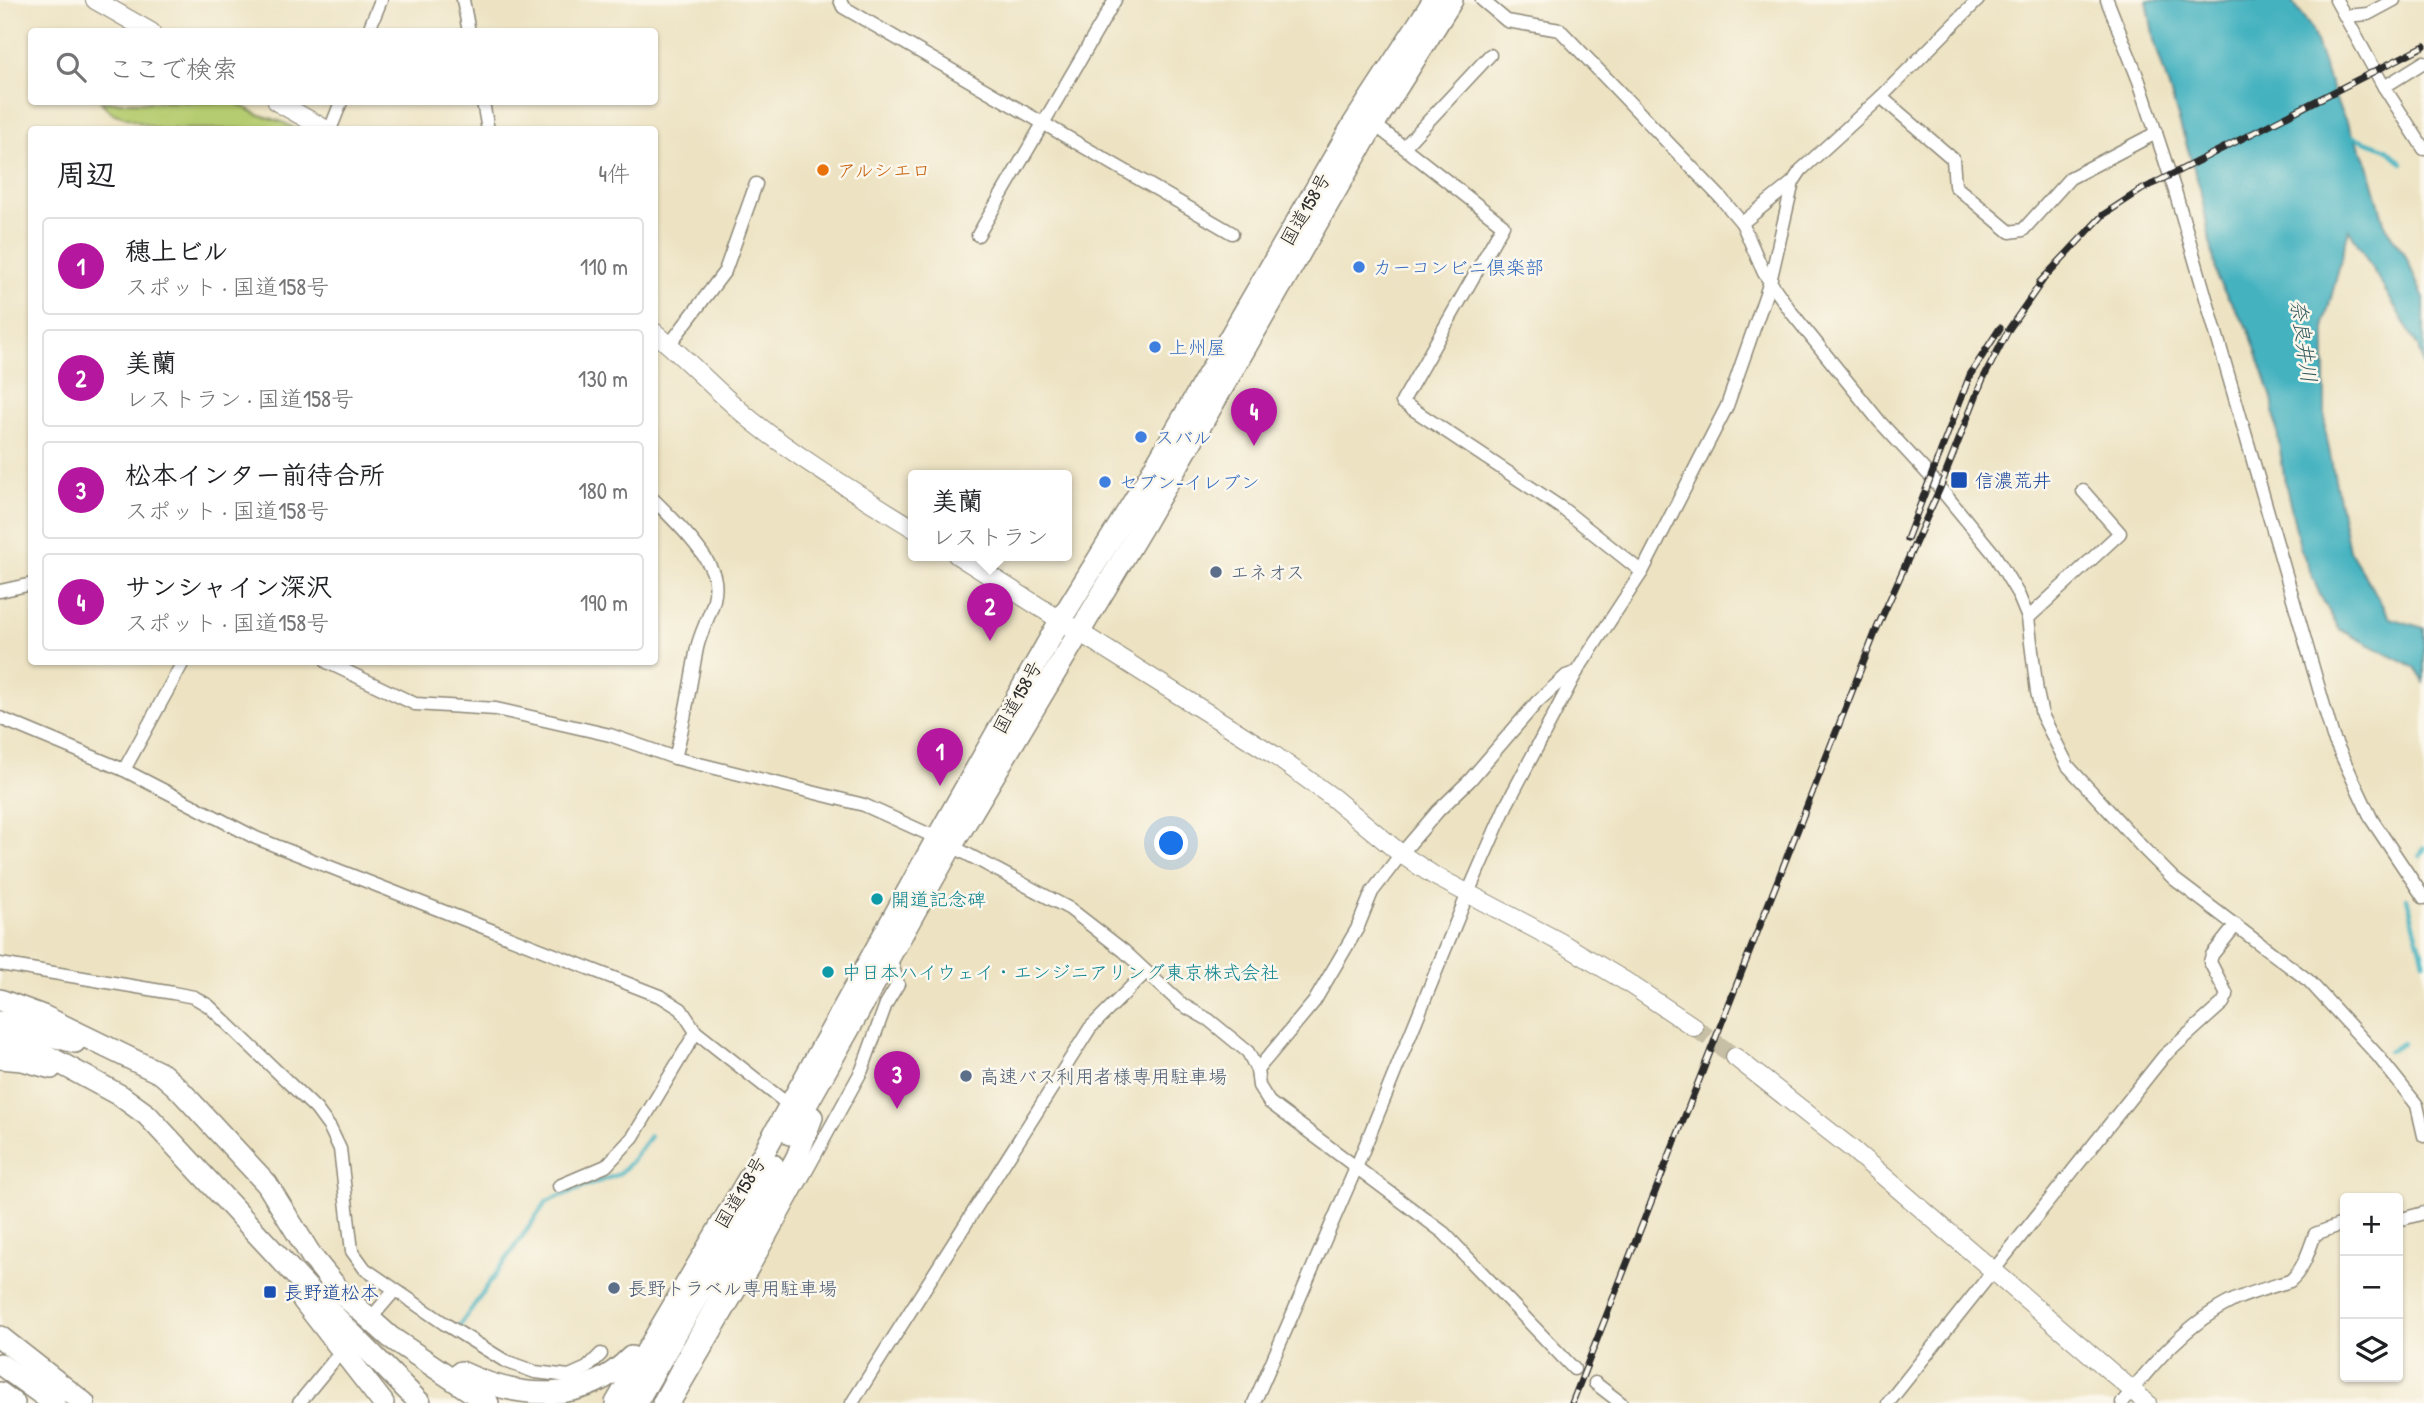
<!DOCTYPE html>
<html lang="ja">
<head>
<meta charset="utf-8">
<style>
	:root { --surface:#fff; --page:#f6f6f6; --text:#202124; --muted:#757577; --line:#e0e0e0; --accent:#b5179e }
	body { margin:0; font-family:"Patrick Hand","Klee One",sans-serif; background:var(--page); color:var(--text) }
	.controls { position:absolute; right:21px; bottom:21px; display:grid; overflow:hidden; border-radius:7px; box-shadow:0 2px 5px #0004 }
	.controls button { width:63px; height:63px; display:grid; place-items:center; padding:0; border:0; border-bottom:2px solid var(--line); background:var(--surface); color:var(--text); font:35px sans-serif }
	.you { position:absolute; left:1172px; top:844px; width:24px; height:24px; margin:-18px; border:5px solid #fff; border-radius:50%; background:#1a73e8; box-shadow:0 0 0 10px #1a73e833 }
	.badge { display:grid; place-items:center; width:46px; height:46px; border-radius:50%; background:var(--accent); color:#fff; font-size:23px; font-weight:700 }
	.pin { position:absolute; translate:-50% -58px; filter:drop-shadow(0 2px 4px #0008) }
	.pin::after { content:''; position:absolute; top:37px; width:24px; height:21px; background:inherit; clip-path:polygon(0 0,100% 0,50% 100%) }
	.popup { position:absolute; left:908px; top:470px; width:164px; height:91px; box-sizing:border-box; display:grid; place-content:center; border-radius:7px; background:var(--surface); filter:drop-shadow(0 2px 5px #0005); font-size:23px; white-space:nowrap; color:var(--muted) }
	.popup b { font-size:26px; color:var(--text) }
	.popup::after { content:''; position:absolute; left:50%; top:100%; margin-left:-14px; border:14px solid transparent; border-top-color:var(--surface) }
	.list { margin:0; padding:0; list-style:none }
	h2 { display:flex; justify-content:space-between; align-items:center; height:91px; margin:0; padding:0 28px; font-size:30px }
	h2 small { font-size:23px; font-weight:400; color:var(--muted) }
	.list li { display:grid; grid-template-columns:46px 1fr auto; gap:21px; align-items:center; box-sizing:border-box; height:98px; margin:0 14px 14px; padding:0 14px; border:2px solid var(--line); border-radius:7px }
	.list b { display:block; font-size:26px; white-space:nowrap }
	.list p { margin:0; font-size:23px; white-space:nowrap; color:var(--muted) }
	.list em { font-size:23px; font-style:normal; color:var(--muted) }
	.icon { flex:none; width:38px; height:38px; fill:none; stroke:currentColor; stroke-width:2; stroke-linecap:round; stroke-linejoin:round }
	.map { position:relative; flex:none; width:2424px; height:1403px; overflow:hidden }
	.search { position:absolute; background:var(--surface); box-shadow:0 2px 5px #0004; left:28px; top:28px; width:630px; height:77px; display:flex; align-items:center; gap:18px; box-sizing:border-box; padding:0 24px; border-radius:7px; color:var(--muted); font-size:26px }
	.panel { position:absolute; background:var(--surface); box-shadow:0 2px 5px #0004; left:28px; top:126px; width:630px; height:539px; border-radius:7px }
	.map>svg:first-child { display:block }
	.green { fill:#b6cc70; stroke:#707c4e; stroke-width:2 }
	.water { fill:#44b2c0; stroke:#386e76; stroke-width:2 }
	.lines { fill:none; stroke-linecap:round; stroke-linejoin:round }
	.stream { stroke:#44b2c0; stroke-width:4.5 }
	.secondary-tunnel { stroke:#c6bea5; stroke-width:18; stroke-dasharray:18 9; stroke-linecap:butt }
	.street-casing { stroke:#8c8777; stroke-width:15 }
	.secondary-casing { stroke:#8c8777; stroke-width:20 }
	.highway-casing { stroke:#8c8777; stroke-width:24 }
	.street { stroke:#fff; stroke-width:12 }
	.secondary { stroke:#fff; stroke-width:18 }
	.highway { stroke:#fff; stroke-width:21 }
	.rail-casing { stroke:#2b2b2b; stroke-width:7 }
	.rail { stroke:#fbf7ec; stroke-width:4.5; stroke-dasharray:13; stroke-linecap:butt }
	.food-dot { fill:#e8710a; stroke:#fbf7ec; stroke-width:2.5 }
	.shop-dot { fill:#3f7fe0; stroke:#fbf7ec; stroke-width:2.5 }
	.transit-dot { fill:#1a4fb4; stroke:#fbf7ec; stroke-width:2.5 }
	.service-dot { fill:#5c6f8a; stroke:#fbf7ec; stroke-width:2.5 }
	.culture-dot { fill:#0f9aa8; stroke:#fbf7ec; stroke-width:2.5 }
	.labels { text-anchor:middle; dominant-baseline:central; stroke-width:5; stroke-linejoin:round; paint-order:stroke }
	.food-label { font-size:19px; fill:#c56008; stroke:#fbf7ec; text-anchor:start }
	.street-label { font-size:19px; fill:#2b2b2b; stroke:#fbf7ec }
	.shop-label { font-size:19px; fill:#366cbe; stroke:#fbf7ec; text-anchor:start }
	.transit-label { font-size:19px; fill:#164399; stroke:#fbf7ec; text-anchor:start }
	.service-label { font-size:19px; fill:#4e5e75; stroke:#fbf7ec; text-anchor:start }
	.culture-label { font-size:19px; fill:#0d838f; stroke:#fbf7ec; text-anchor:start }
	.water-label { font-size:21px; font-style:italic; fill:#345a5f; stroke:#fbf7ec }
</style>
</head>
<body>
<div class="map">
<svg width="2424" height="1403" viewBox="0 0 2424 1403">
	<rect width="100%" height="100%" fill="#fbf7ec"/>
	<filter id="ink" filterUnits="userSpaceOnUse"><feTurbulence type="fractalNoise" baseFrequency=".0143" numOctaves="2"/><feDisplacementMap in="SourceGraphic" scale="14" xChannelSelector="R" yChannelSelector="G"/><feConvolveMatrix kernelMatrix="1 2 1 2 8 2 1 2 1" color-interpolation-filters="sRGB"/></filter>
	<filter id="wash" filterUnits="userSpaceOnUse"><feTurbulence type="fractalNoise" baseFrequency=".00686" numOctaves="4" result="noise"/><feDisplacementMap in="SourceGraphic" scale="28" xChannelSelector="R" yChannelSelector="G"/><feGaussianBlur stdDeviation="1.57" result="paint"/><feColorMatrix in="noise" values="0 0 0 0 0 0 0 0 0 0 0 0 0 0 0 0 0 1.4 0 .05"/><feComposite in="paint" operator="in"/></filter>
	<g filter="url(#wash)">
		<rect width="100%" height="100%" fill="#ede3c3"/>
		<!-- green -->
		<path class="green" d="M101,102H234L257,114L282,122L296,129H159L112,113Z"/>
		<!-- water -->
		<path class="water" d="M2147,0H2291L2311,28L2339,108L2367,161L2385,226L2405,255L2424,299V369L2418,346L2349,229L2325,321V429L2349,550L2390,618L2424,628V682L2415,668L2339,629L2320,595L2300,547L2285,482L2272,398L2249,330L2218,281L2200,188L2154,40Z"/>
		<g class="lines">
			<!-- stream -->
			<g class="stream">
				<path d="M2351,136L2387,149L2402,163"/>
				<path d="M2420,856L2424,848"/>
				<path d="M2407,898L2424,961"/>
				<path d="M2388,1051L2403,1043"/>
				<path d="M459,1327L547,1201L619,1174L630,1163L650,1136"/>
			</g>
		</g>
	</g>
	<g filter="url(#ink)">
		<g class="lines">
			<!-- secondary-tunnel -->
			<path class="secondary-tunnel" d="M1694,1027L1735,1057"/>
			<!-- street casing -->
			<g class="street-casing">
				<g id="street">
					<path d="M463,0L469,32"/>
					<path d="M840,0L843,7L1232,233"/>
					<path d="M1482,0L1507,21L1560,30L1720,197L1742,223L1764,273L1792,313L1880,422L1930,476L1994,554L2018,594L2028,618L2037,692L2042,715L2068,766L2143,848L2174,879L2309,981L2378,1056L2417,1105L2424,1136"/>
					<path d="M2107,0L2139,81L2175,191L2333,737L2372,820L2424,898"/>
					<path d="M2336,0L2384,87L2424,149"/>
					<path d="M2345,16L2368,14L2394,0"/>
					<path d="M368,32L381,0"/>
					<path d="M2384,87L2424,62"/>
					<path d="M1881,97L1953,159L1955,186L2010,232L2023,230L2070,178L2156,133"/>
					<path d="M483,102L488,130"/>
					<path d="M1374,124L1503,225L1402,402L1563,509L1642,572"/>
					<path d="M330,130L341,102"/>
					<path d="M1404,147L1490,55"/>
					<path d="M1742,223L1793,182"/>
					<path d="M978,235L1115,0"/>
					<path d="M669,345L725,271L756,184"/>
					<path d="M654,500C672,518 707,552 714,576C721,601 702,624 697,648C690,684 685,721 675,758"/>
					<path d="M0,591L32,584"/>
					<path d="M2028,618L2120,533L2083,491"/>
					<path d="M327,662L415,704L496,709L610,735L675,758L864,805L937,838L1070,909L1124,951L1181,1004L1209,1020L1248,1052L1257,1070L1259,1086L1269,1102L1444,1233L1574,1369"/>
					<path d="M0,718L124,770L256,838L662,997L681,1009L696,1032L790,1106"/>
					<path d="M124,770L183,662"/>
					<path d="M0,964L173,993L194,997L209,1006L316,1109L330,1128L340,1149L352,1251L365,1269L445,1324L505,1361L535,1372L569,1376L587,1368L601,1354"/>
					<path d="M1257,1070L1314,1002L1357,929L1372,892L1401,854L1438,811L1470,780L1537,702L1566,676L1577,672"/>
					<path d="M559,1186L606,1166L633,1137L696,1032"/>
					<path d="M2398,1220L2424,1213"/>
					<path d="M377,1311L395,1290"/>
					<path d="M1595,1383L1621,1403"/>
					<path d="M676,1400L753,1268L862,1070L886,1004L898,984L890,957"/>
					<path d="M299,1403L335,1359"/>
					<path d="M852,1403L1090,1028L1145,973"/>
					<path d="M1254,1403L1356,1168L1468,893L1506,806L1577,671L1642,572L1727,406L1770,282L1793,182L1801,170L1881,97L1978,0"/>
					<path d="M1888,1403L2164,1056L2223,1003L2227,995L2210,962L2212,955L2236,925"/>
					<path d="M2122,1403C2152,1364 2188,1322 2234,1300C2252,1292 2271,1287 2290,1281C2304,1269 2309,1250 2315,1234L2345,1223"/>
				</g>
			</g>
			<!-- secondary casing -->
			<g class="secondary-casing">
				<g id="secondary">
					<path d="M95,0L151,32"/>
					<path d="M277,102L327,130"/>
					<path d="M654,332C688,360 717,392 751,420C802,461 858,494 913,528"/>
					<path d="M957,555L1274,755L1332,797L1401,854L1433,875L1560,942L1625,981L1694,1027"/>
					<path d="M1735,1057L1852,1149L2147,1403"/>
				</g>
			</g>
			<!-- highway casing -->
			<g class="highway-casing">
				<g id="highway">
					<path d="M0,1000L43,1016L162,1074L177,1087L267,1184L312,1257L342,1294L390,1337L488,1403"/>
					<path d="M0,1022L75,1042"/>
					<path d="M0,1038L38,1051L121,1096L147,1115L311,1292L420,1403"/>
					<path d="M0,1058L22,1060L51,1068"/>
					<path d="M790,1134L951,847L1145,522L1374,124L1452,0"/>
					<path d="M303,1300L383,1403"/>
					<path d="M0,1337L84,1403"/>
					<path d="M0,1364L54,1403"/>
					<path d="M461,1372C522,1401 586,1403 631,1357"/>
					<path d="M0,1393L14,1403"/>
					<path d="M616,1403L763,1154L937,838L1060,621L1150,475L1354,123L1434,0"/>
					<path d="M636,1403L773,1165"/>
					<path d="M663,1403L797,1157L812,1117"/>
				</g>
			</g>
			<!-- street -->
			<use href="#street" class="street"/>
			<!-- secondary -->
			<use href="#secondary" class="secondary"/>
			<!-- highway -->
			<use href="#highway" class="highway"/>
			<!-- rail casing -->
			<g class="rail-casing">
				<g id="rail">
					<path d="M2039,283L2103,215L2141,190L2424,46"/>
					<path d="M1907,539L1970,375L2000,328"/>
					<path d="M1572,1403L1877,628L1940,488L1982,381L2009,329L2045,277"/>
				</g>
			</g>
			<!-- rail -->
			<use href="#rail" class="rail"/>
		</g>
	</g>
	<!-- markers -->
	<circle class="food-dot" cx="823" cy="170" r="7"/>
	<g class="shop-dot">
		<circle cx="1359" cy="267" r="7"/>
		<circle cx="1155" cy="347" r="7"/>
		<circle cx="1141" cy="437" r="7"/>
		<circle cx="1105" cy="482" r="7"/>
	</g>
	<g class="transit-dot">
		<rect x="1950" y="471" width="18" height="18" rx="3.5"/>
		<rect x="263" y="1285" width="14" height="14" rx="3.5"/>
	</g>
	<g class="service-dot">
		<circle cx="1216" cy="572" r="7"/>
		<circle cx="966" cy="1076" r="7"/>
		<circle cx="614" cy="1288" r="7"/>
	</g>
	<g class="culture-dot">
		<circle cx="877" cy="899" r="7"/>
		<circle cx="828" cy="972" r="7"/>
	</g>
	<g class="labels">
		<!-- food labels -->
		<g class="food-label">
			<text x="837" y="170">アルシエロ</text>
		</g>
		<!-- street labels -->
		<g class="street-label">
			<text transform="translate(1305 209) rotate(-60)">国道158号</text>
			<text transform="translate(1017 697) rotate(-61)">国道158号</text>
			<text transform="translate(740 1192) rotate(-59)">国道158号</text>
		</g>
		<!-- shop labels -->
		<g class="shop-label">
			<text x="1373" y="267">カーコンビニ倶楽部</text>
			<text x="1169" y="347">上州屋</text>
			<text x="1155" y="437">スバル</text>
			<text x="1119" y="482">セブン-イレブン</text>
		</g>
		<!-- transit labels -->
		<g class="transit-label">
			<text x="1975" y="480">信濃荒井</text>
			<text x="284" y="1292">長野道松本</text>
		</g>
		<!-- service labels -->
		<g class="service-label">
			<text x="1230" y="572">エネオス</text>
			<text x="980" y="1076">高速バス利用者様専用駐車場</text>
			<text x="628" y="1288">長野トラベル専用駐車場</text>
		</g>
		<!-- culture labels -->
		<g class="culture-label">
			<text x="891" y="899">開道記念碑</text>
			<text x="842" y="972">中日本ハイウェイ・エンジニアリング東京株式会社</text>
		</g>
		<!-- water labels -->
		<g class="water-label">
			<text transform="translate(2304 341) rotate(82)">奈良井川</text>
		</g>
	</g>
</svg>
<div class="controls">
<button>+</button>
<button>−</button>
<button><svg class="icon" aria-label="layers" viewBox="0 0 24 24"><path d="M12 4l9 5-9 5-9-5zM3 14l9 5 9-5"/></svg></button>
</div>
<div class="you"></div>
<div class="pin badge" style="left:940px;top:786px">1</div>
<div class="pin badge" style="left:990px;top:641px">2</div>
<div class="popup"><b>美蘭</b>レストラン</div>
<div class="pin badge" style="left:897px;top:1109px">3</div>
<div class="pin badge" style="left:1254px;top:446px">4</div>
<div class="search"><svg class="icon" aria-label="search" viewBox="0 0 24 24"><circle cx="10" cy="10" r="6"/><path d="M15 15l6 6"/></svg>ここで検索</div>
<section class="panel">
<h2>周辺<small>4件</small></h2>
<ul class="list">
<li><span class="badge">1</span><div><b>穂上ビル</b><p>スポット · 国道158号</p></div><em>110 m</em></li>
<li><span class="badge">2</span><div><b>美蘭</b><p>レストラン · 国道158号</p></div><em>130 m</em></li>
<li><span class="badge">3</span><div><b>松本インター前待合所</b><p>スポット · 国道158号</p></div><em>180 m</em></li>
<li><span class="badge">4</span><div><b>サンシャイン深沢</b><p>スポット · 国道158号</p></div><em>190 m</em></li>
</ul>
</section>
</div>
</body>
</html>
